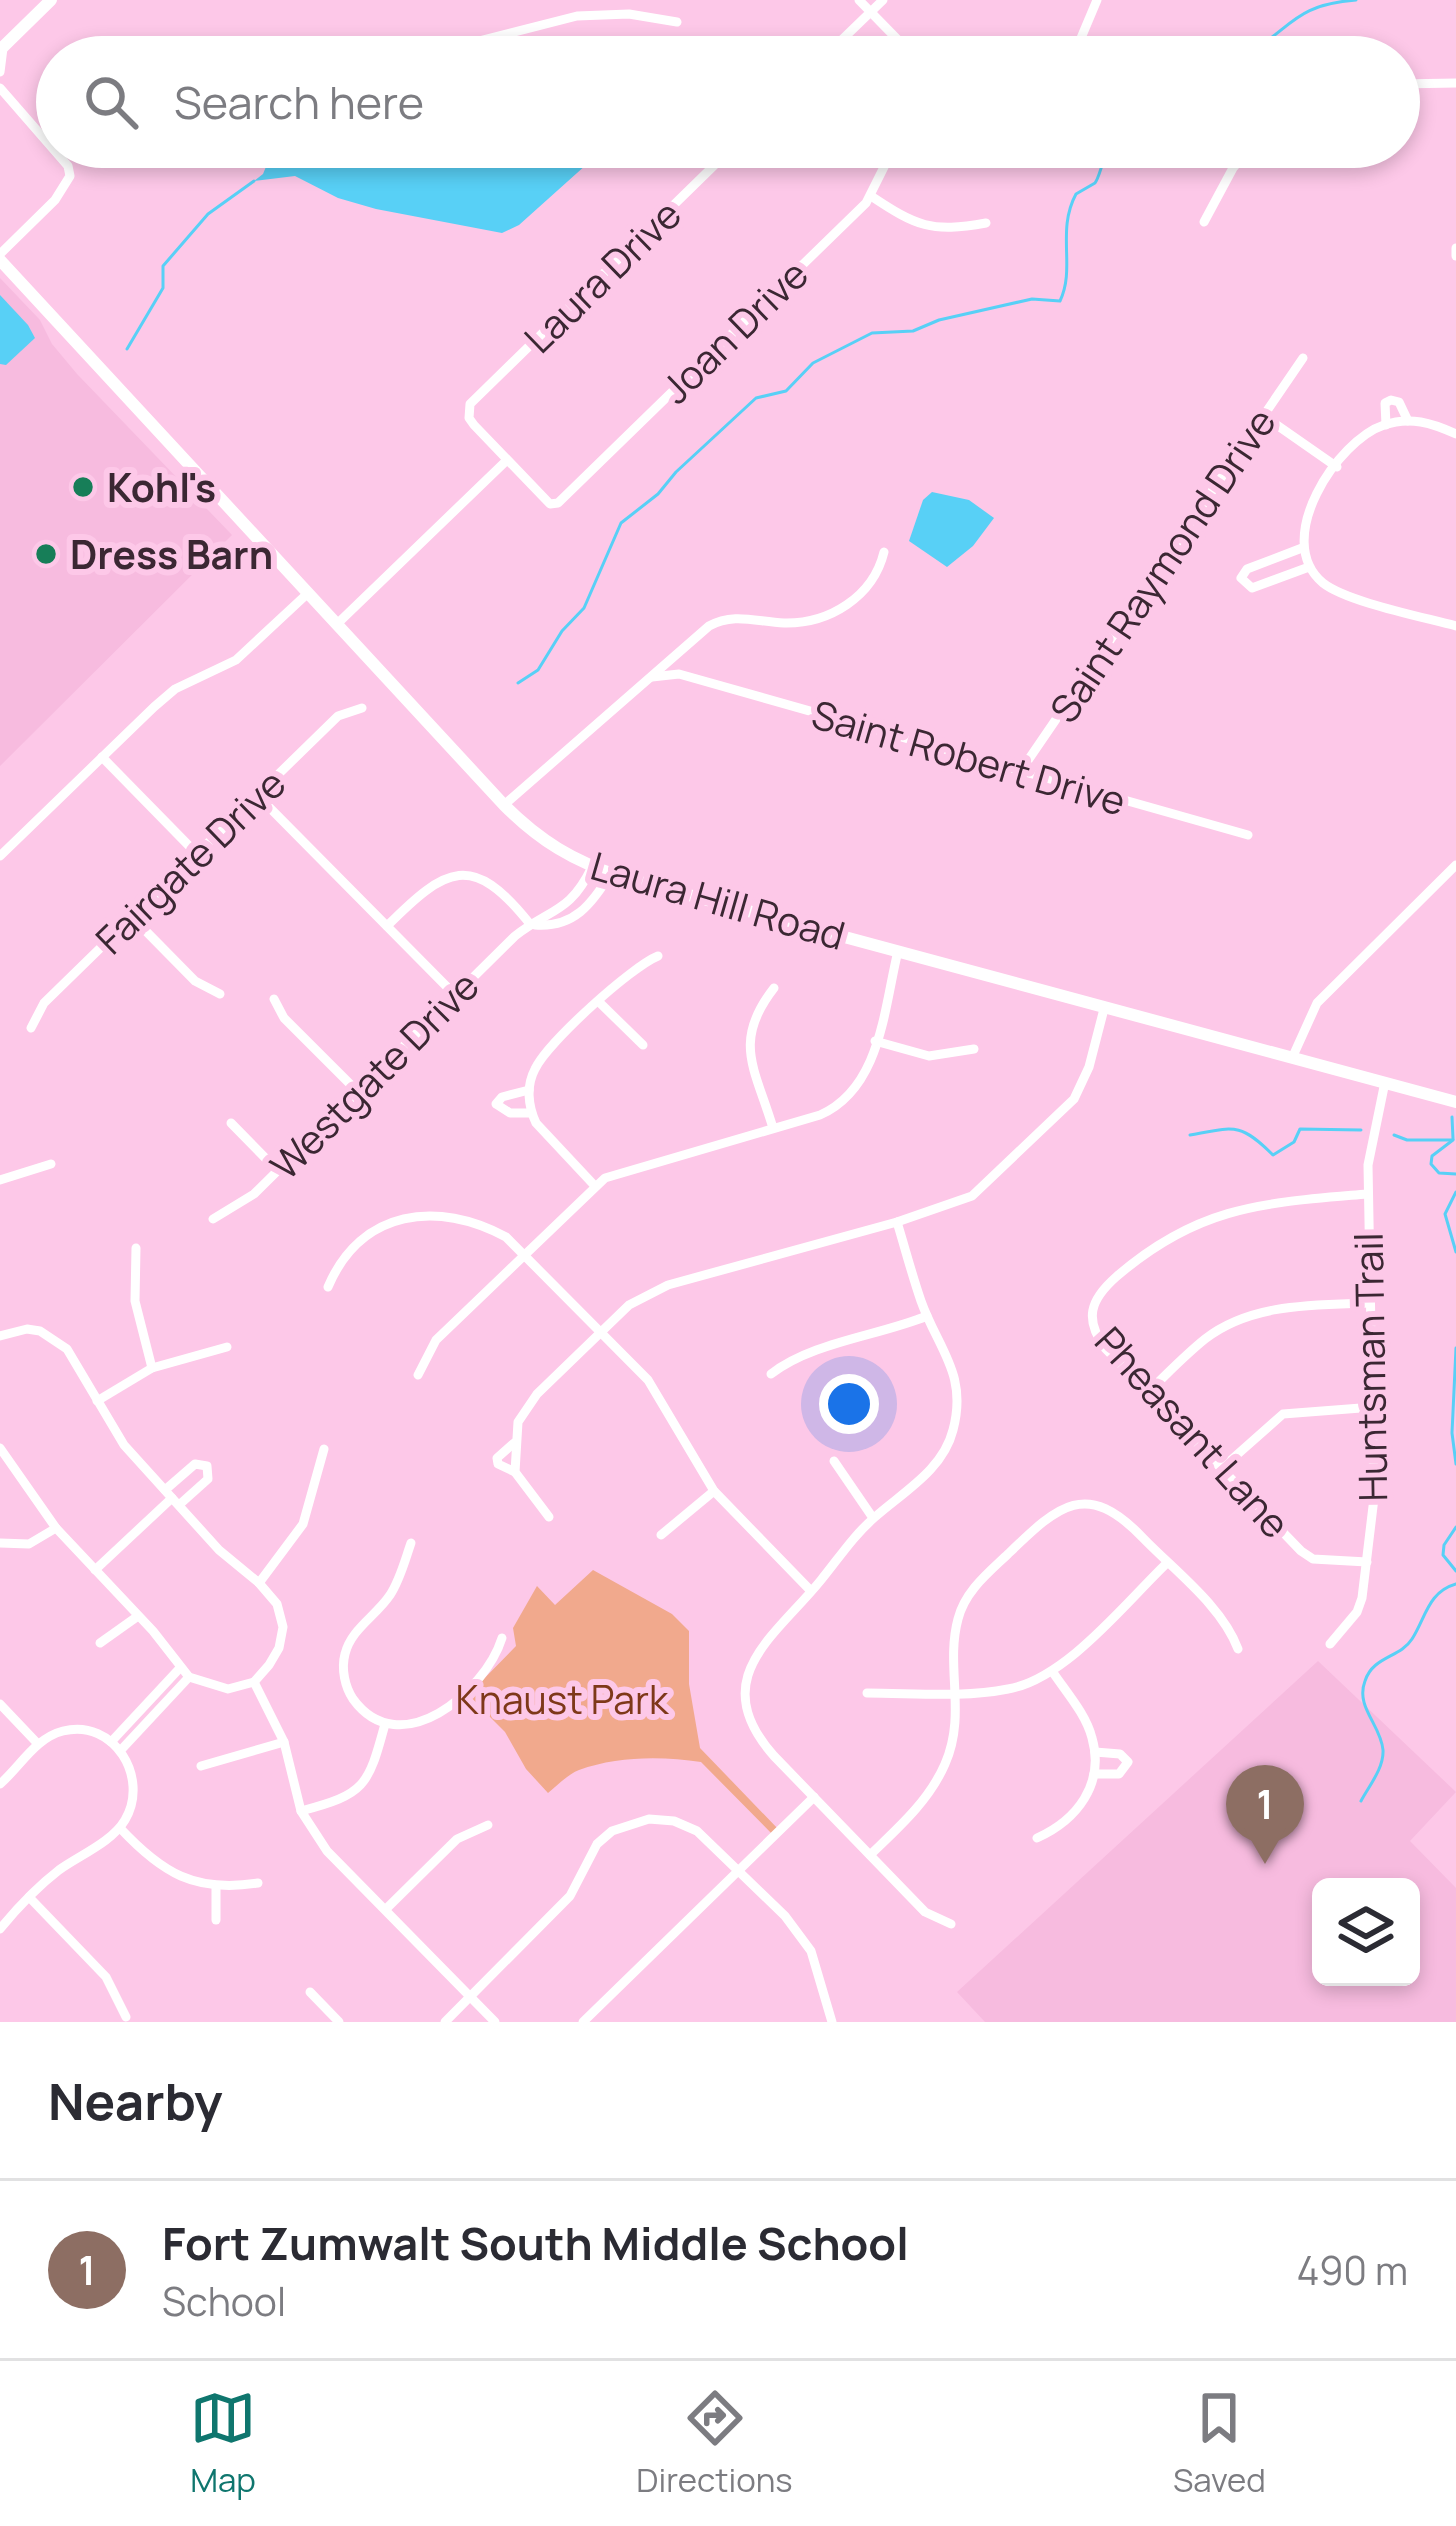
<!DOCTYPE html>
<html lang="en">
<head>
<meta charset="utf-8">
<style>
	:root { --surface:#fff; --page:#f7f7f7; --text:#2b2b33; --muted:#7c7c81; --line:#e1e1e2; --accent:#0f766e }
	body { margin:0; font-family:Manrope,sans-serif; background:var(--page); color:var(--text) }
	.controls { position:absolute; right:36px; bottom:36px; display:grid; overflow:hidden; border-radius:18px; box-shadow:0 6px 18px #0003 }
	.controls button { width:108px; height:108px; display:grid; place-items:center; padding:0; border:0; border-bottom:3px solid var(--line); background:var(--surface); color:var(--text); font:60px sans-serif }
	.you { position:absolute; left:849px; top:1404px; width:42px; height:42px; margin:-30px; border:9px solid #fff; border-radius:50%; background:#1a73e8; box-shadow:0 0 0 18px #1a73e833 }
	.badge { display:grid; place-items:center; width:78px; height:78px; border-radius:50%; background:var(--accent); color:#fff; font-size:39px; font-weight:700 }
	.pin { position:absolute; translate:-50% -99px; filter:drop-shadow(0 3px 6px #0008) }
	.pin::after { content:''; position:absolute; top:63px; width:42px; height:36px; background:inherit; clip-path:polygon(0 0,100% 0,50% 100%) }
	.list { margin:0; padding:0; list-style:none }
	h2 { display:flex; justify-content:space-between; align-items:center; height:156px; margin:0; padding:0 48px; font-size:51px }
	h2 small { font-size:39px; font-weight:400; color:var(--muted) }
	.list li { display:grid; grid-template-columns:78px 1fr auto; gap:36px; align-items:center; box-sizing:border-box; height:180px; padding:0 48px; border-top:3px solid var(--line) }
	.list b { display:block; font-size:45px; white-space:nowrap }
	.list p { margin:0; font-size:39px; white-space:nowrap; color:var(--muted) }
	.list em { font-size:39px; font-style:normal; color:var(--muted) }
	.icon { flex:none; width:66px; height:66px; fill:none; stroke:currentColor; stroke-width:2; stroke-linecap:round; stroke-linejoin:round }
	.map { position:relative; flex:none; width:1456px; height:2022px; overflow:hidden }
	.search { position:absolute; background:var(--surface); box-shadow:0 6px 18px #0003; left:36px; right:36px; top:36px; height:132px; display:flex; align-items:center; gap:30px; box-sizing:border-box; padding:0 42px; border-radius:66px; color:var(--muted); font-size:45px }
	.sheet { height:336px; background:var(--surface) }
	nav { display:flex; justify-content:space-around; align-items:center; box-sizing:border-box; height:168px; border-top:3px solid var(--line); background:var(--surface); font-size:33px; color:var(--muted) }
	nav a { display:grid; justify-items:center; gap:6px }
	nav .on { color:var(--accent) }
	.map>svg:first-child { display:block }
	.built { fill:#f7bbdf; fill-rule:evenodd }
	.green { fill:#f1a98d }
	.water { fill:#58d0f6 }
	.lines { fill:none; stroke-linecap:round; stroke-linejoin:round }
	.stream { stroke:#58d0f6; stroke-width:3 }
	.minor { stroke:#fff; stroke-width:9 }
	.major { stroke:#fff; stroke-width:12 }
	.poi-dot { fill:#177e58; stroke:#fdc8e8; stroke-width:4.5 }
	.labels { text-anchor:middle; dominant-baseline:central; stroke-width:12; stroke-linejoin:round; paint-order:stroke }
	.street-label { font-size:39px; fill:#3b2733; stroke:#fdc8e8 }
	.poi-label { font-size:39px; font-weight:bold; fill:#3b2733; stroke:#fdc8e8; text-anchor:start }
	.park-label { font-size:39px; fill:#7e3819; stroke:#fdc8e8 }
</style>
</head>
<body>
<div class="map">
<svg width="1456" height="2022" viewBox="0 0 1456 2022">
	<rect width="100%" height="100%" fill="#fdc8e8"/>
	<!-- built -->
	<g class="built">
		<path d="M0,278L40,320L52,344L77,374L232,535L0,766Z"/>
		<path d="M1318,1661L1456,1792L1410,1841L1456,1888V2022H985L957,1992ZM1411,1887V1977H1321V1887Z"/>
	</g>
	<!-- green -->
	<path class="green" d="M593,1570L672,1614L689,1631V1684L700,1748L780,1831L774,1836L701,1762C662,1756 617,1756 579,1770C568,1774 557,1786 548,1793L526,1769L505,1732L468,1695L516,1646L513,1628L537,1586L555,1605Z"/>
	<!-- water -->
	<g class="water">
		<path d="M274,147H606L519,225L502,233L376,209L338,198L295,176L254,181L263,174Z"/>
		<path d="M0,295L28,325L35,338L6,365L0,364Z"/>
		<path d="M932,492L969,500L994,518L973,546L947,567L909,541L923,500Z"/>
	</g>
	<g class="lines">
		<!-- stream -->
		<g class="stream">
			<path d="M1241,57C1292,31 1290,5 1356,0"/>
			<path d="M127,349L163,288V266L208,214L254,181"/>
			<path d="M518,683L538,670L562,631L584,608L621,523L658,494L676,472L756,398L786,391L813,363L872,333L913,331L939,320L1032,299L1060,301C1076,268 1056,231 1076,194L1095,183C1099,177 1100,170 1103,163C1114,144 1138,154 1154,156L1159,147"/>
			<path d="M1452,1117L1453,1139"/>
			<path d="M1190,1135C1234,1127 1240,1122 1273,1155L1294,1142L1300,1129L1361,1130"/>
			<path d="M1394,1135L1407,1140H1452"/>
			<path d="M1453,1140L1432,1156L1431,1164L1439,1173L1456,1174"/>
			<path d="M1456,1192L1445,1214L1456,1252"/>
			<path d="M1456,1348L1452,1433L1456,1464"/>
			<path d="M1456,1527L1444,1545L1443,1555L1456,1571"/>
			<path d="M1361,1801C1369,1786 1384,1768 1383,1750C1381,1725 1355,1707 1365,1681C1373,1656 1400,1658 1412,1639C1426,1617 1428,1592 1456,1584"/>
		</g>
		<!-- minor -->
		<g class="minor">
			<path d="M859,0L899,41L908,57"/>
			<path d="M363,56L367,57"/>
			<path d="M416,57L577,16L629,14L677,22"/>
			<path d="M824,57L883,0"/>
			<path d="M1073,57L1097,0"/>
			<path d="M0,72L3,48"/>
			<path d="M1399,84L1456,83"/>
			<path d="M0,88L68,166L70,176L55,200L0,254"/>
			<path d="M733,147L470,404L469,418L474,425L550,504L558,503L866,203L894,147"/>
			<path d="M871,196C916,226 931,233 986,223"/>
			<path d="M1204,222L1233,168L1251,147"/>
			<path d="M1456,248V256"/>
			<path d="M1264,416L1337,467"/>
			<path d="M1386,425L1385,403L1391,400L1399,402L1408,421"/>
			<path d="M1456,434C1432,423 1410,416 1384,425C1338,440 1271,540 1323,583C1347,602 1423,617 1456,626"/>
			<path d="M1302,548L1247,569L1241,578L1252,588L1309,567"/>
			<path d="M336,625L506,461"/>
			<path d="M652,677L679,674L1248,835"/>
			<path d="M102,757L197,854"/>
			<path d="M1020,772L1303,358"/>
			<path d="M257,795L455,995"/>
			<path d="M504,805L709,626C734,612 757,622 784,623C829,624 873,597 884,552"/>
			<path d="M0,856L154,707L175,689L236,660L307,594"/>
			<path d="M132,917L195,981L220,994"/>
			<path d="M535,925C574,928 592,904 611,873"/>
			<path d="M387,926C446,867 472,851 530,924"/>
			<path d="M274,999L284,1018L358,1092"/>
			<path d="M599,1002L643,1045"/>
			<path d="M31,1028L44,1003L338,716L362,708"/>
			<path d="M875,1041L929,1056L974,1049"/>
			<path d="M1293,1056L1317,1003L1456,865"/>
			<path d="M529,1090L502,1097L496,1104L510,1113H531"/>
			<path d="M231,1123L277,1170"/>
			<path d="M773,1128C755,1068 732,1042 774,988"/>
			<path d="M0,1180L51,1164"/>
			<path d="M594,1185L536,1123C528,1106 526,1086 535,1069C548,1042 631,967 658,956"/>
			<path d="M213,1219L254,1194L515,936C551,908 570,913 592,867"/>
			<path d="M897,1222C905,1248 912,1275 921,1301C938,1349 968,1374 953,1430C943,1470 903,1492 875,1517C853,1536 839,1558 821,1580C775,1637 705,1678 774,1756L925,1912L951,1924"/>
			<path d="M136,1248L135,1301L152,1368"/>
			<path d="M328,1287C361,1209 438,1200 506,1237L648,1380L714,1491L811,1591"/>
			<path d="M0,1336L27,1329L40,1331L67,1349L124,1445L219,1550L259,1583L277,1604L283,1627L279,1648L269,1665L254,1682L228,1689L189,1677L153,1631L56,1528L0,1448"/>
			<path d="M771,1374C812,1342 878,1336 927,1316"/>
			<path d="M418,1375L436,1340L605,1178L820,1115C881,1088 884,1008 898,951"/>
			<path d="M1148,1392C1167,1374 1185,1355 1205,1339C1251,1303 1315,1305 1370,1303"/>
			<path d="M97,1401L152,1368L227,1347"/>
			<path d="M514,1443L497,1458L498,1464L515,1472"/>
			<path d="M834,1461L873,1518"/>
			<path d="M1222,1468L1283,1414L1374,1407"/>
			<path d="M165,1490L195,1464L207,1466L208,1479L179,1505"/>
			<path d="M549,1517L515,1472L518,1422L537,1394L629,1305L668,1285L897,1222L972,1196L1074,1099L1089,1067L1104,1009"/>
			<path d="M661,1535L714,1491"/>
			<path d="M0,1543L29,1544L56,1528"/>
			<path d="M411,1543C405,1560 400,1580 390,1595C376,1616 351,1629 345,1654C341,1669 345,1687 353,1699C400,1764 485,1692 502,1638"/>
			<path d="M1367,1562L1313,1559L1301,1551L1105,1348C1084,1319 1090,1300 1116,1277C1199,1205 1264,1203 1367,1194"/>
			<path d="M95,1570L172,1498"/>
			<path d="M259,1583L303,1524L324,1449"/>
			<path d="M100,1643L138,1616"/>
			<path d="M1330,1644L1357,1612L1362,1598L1374,1498L1368,1165L1385,1082"/>
			<path d="M254,1682L284,1742L301,1811L327,1851L495,2022"/>
			<path d="M867,1693C913,1693 963,1698 1008,1689C1066,1679 1125,1603 1167,1563"/>
			<path d="M0,1704L38,1744"/>
			<path d="M111,1742L179,1669"/>
			<path d="M120,1751L189,1677"/>
			<path d="M201,1766L284,1742"/>
			<path d="M1094,1774H1119L1128,1762L1120,1754L1095,1752"/>
			<path d="M0,1784C20,1767 35,1738 63,1731C114,1718 150,1778 125,1820C112,1842 80,1855 59,1870C37,1887 18,1907 0,1929"/>
			<path d="M301,1811C365,1794 368,1787 385,1724"/>
			<path d="M120,1828C162,1873 195,1893 258,1883"/>
			<path d="M1037,1838C1077,1820 1105,1784 1092,1738C1086,1714 1066,1692 1052,1671"/>
			<path d="M870,1855C898,1828 929,1801 945,1764C967,1714 945,1667 958,1619C965,1591 988,1573 1008,1554C1058,1506 1086,1478 1143,1538C1175,1571 1222,1606 1238,1649"/>
			<path d="M29,1897L106,1977L126,2017"/>
			<path d="M386,1909L457,1839L488,1825"/>
			<path d="M216,1920V1886"/>
			<path d="M310,1992L339,2022"/>
			<path d="M445,2022L570,1896L597,1844L612,1831L649,1819L674,1821L697,1831L785,1916L811,1951L832,2022"/>
			<path d="M583,2022L814,1797"/>
		</g>
		<!-- major -->
		<g class="major">
			<path d="M0,50L51,0"/>
			<path d="M0,260L504,805C540,841 573,861 622,877L1456,1102"/>
		</g>
	</g>
	<!-- markers -->
	<g class="poi-dot">
		<circle cx="83" cy="487" r="12"/>
		<circle cx="46" cy="554" r="12"/>
	</g>
	<g class="labels">
		<!-- street labels -->
		<g class="street-label">
			<text transform="translate(602 276) rotate(-44)">Laura Drive</text>
			<text transform="translate(734 331) rotate(-44)">Joan Drive</text>
			<text transform="translate(1162 565) rotate(-56)">Saint Raymond Drive</text>
			<text transform="translate(969 757) rotate(16)">Saint Robert Drive</text>
			<text transform="translate(190 861) rotate(-44)">Fairgate Drive</text>
			<text transform="translate(718 900) rotate(16)">Laura Hill Road</text>
			<text transform="translate(374 1075) rotate(-45)">Westgate Drive</text>
			<text transform="translate(1370 1367) rotate(-91)">Huntsman Trail</text>
			<text transform="translate(1193 1432) rotate(48)">Pheasant Lane</text>
		</g>
		<!-- poi labels -->
		<g class="poi-label">
			<text x="107" y="487">Kohl's</text>
			<text x="70" y="554">Dress Barn</text>
		</g>
		<!-- park labels -->
		<g class="park-label">
			<text x="562" y="1699">Knaust Park</text>
		</g>
	</g>
</svg>
<div class="controls">
<button><svg class="icon" aria-label="layers" viewBox="0 0 24 24"><path d="M12 4l9 5-9 5-9-5zM3 14l9 5 9-5"/></svg></button>
</div>
<div class="you"></div>
<div class="pin badge" style="left:1265px;top:1864px;background:#8d6e63">1</div>
<div class="search"><svg class="icon" aria-label="search" viewBox="0 0 24 24"><circle cx="10" cy="10" r="6"/><path d="M15 15l6 6"/></svg>Search here</div>
</div>
<section class="sheet">
<h2>Nearby<small></small></h2>
<ul class="list">
<li><span class="badge" style="background:#8d6e63">1</span><div><b>Fort Zumwalt South Middle School</b><p>School</p></div><em>490 m</em></li>
</ul>
</section>
<nav>
<a class="on"><svg class="icon" aria-label="map" viewBox="0 0 24 24"><path d="M3 6l6-2 6 2 6-2v14l-6 2-6-2-6 2zM9 4v14M15 6v14"/></svg>Map</a>
<a><svg class="icon" aria-label="directions" viewBox="0 0 24 24"><path d="M12 3l9 9-9 9-9-9zM9 14v-3h6M13 9l2 2-2 2"/></svg>Directions</a>
<a><svg class="icon" aria-label="saved" viewBox="0 0 24 24"><path d="M7 4h10v16l-5-4-5 4z"/></svg>Saved</a>
</nav>
</body>
</html>
